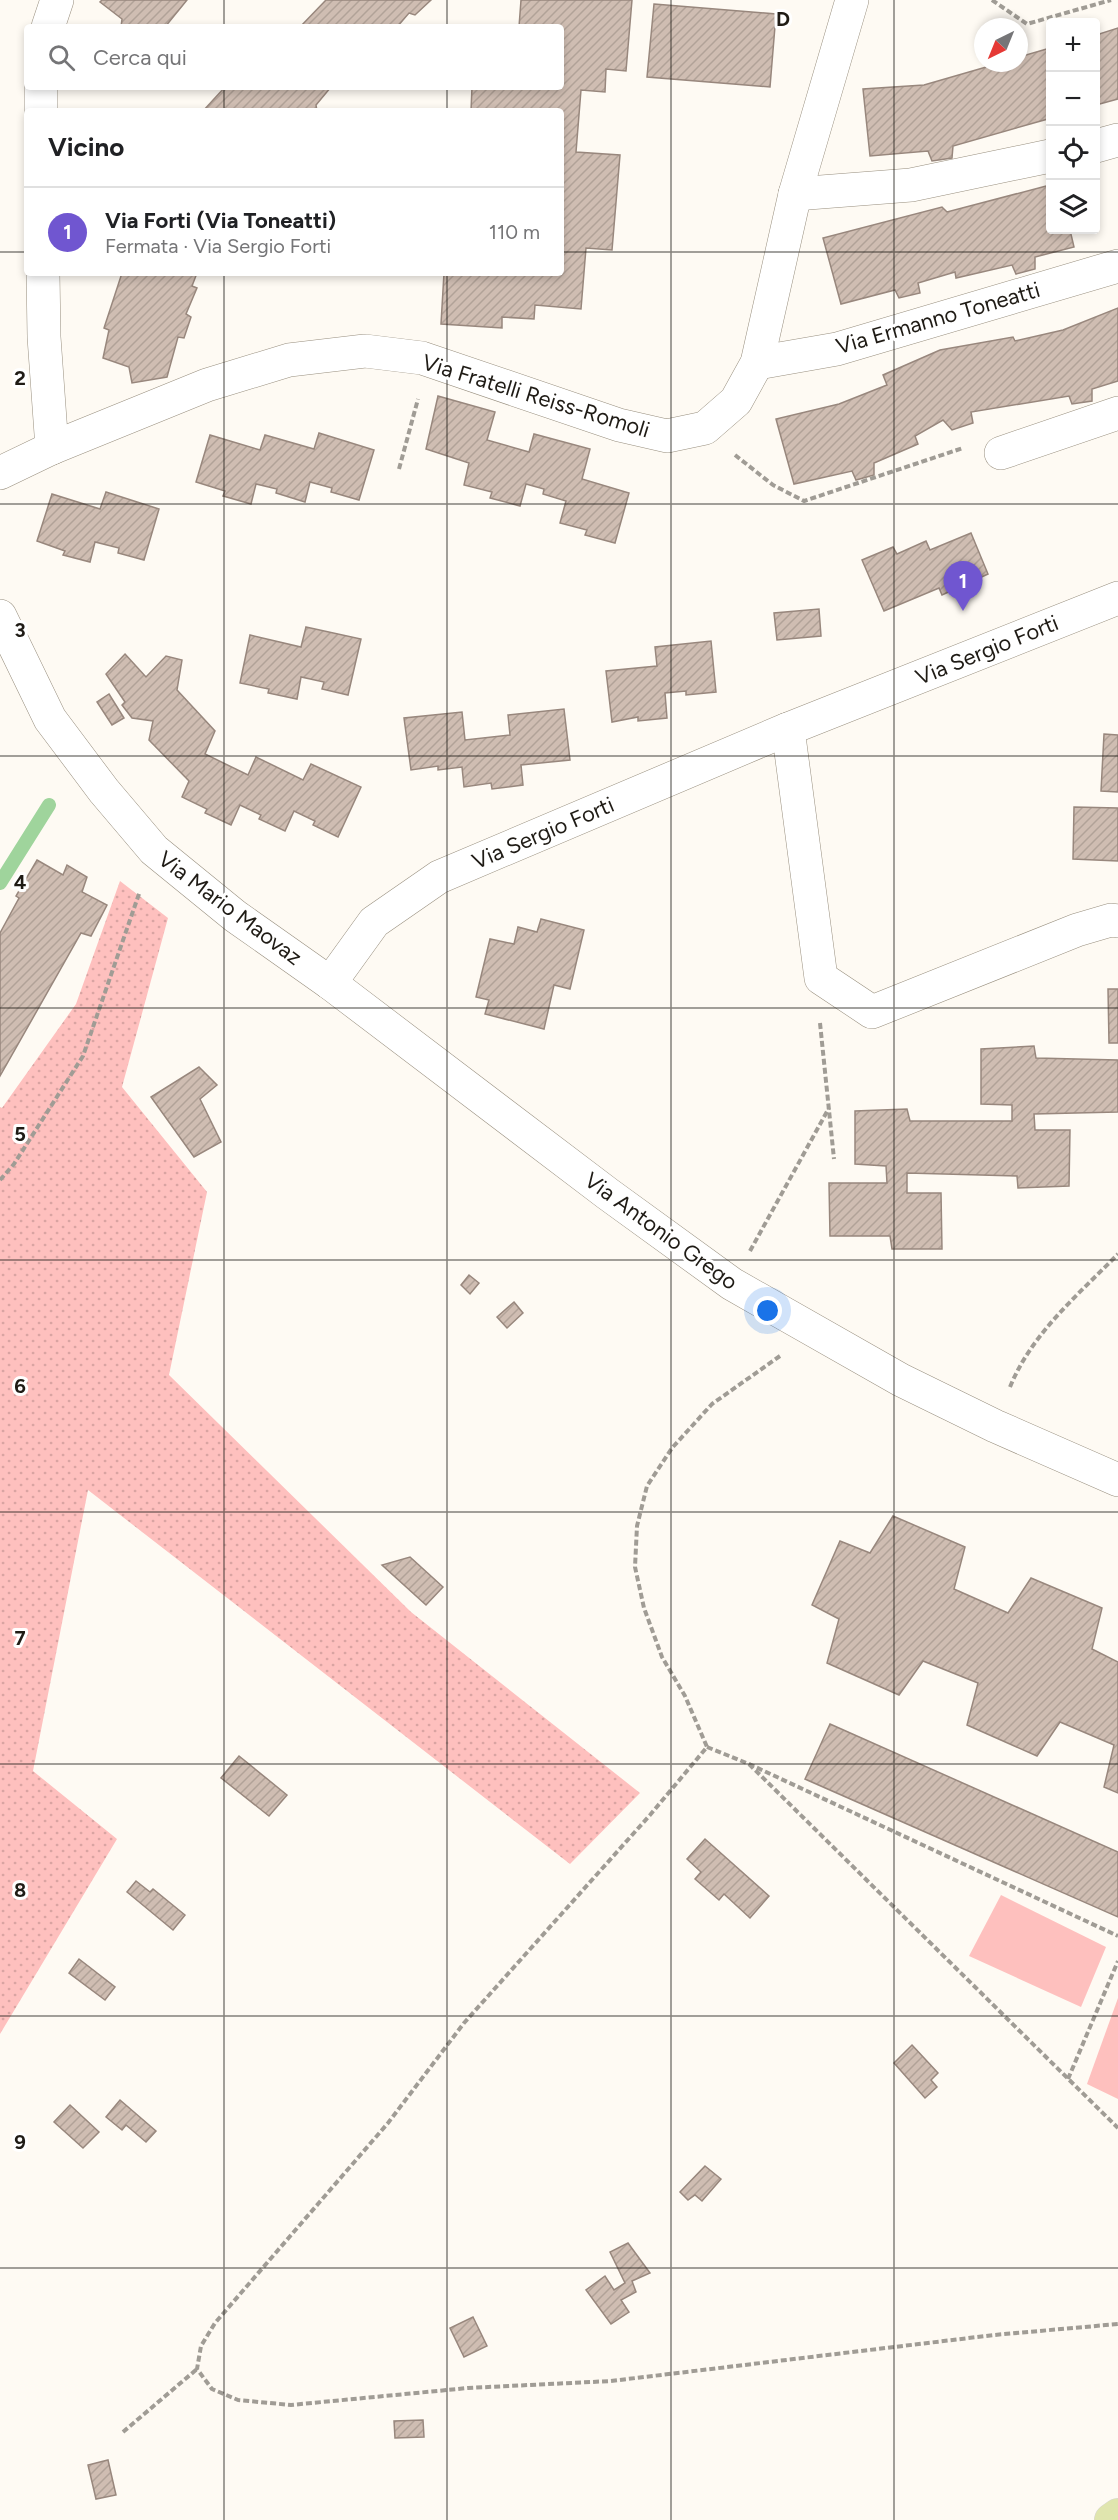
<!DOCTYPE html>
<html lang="it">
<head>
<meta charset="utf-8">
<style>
	:root { --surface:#fff; --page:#f2f2f2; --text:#202124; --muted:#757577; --line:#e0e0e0; --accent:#7056d0 }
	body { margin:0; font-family:Figtree,sans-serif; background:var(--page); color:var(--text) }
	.controls { position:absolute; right:18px; top:18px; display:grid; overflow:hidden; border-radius:6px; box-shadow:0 3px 9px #0003 }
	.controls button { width:54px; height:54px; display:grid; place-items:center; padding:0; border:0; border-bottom:2px solid var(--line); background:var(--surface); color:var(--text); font:30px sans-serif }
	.compass { position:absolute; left:974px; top:18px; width:54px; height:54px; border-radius:50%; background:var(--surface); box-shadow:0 3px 9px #0003; rotate:223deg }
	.you { position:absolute; left:768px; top:1311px; width:21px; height:21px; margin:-15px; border:4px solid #fff; border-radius:50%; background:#1a73e8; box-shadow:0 0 0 9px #1a73e833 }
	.badge { display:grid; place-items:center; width:39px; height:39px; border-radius:50%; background:var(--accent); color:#fff; font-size:20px; font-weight:700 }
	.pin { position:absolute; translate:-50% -50px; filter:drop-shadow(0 2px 3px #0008) }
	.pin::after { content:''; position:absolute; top:32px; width:21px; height:18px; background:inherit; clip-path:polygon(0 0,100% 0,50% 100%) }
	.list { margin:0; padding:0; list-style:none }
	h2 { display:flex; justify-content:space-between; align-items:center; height:78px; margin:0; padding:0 24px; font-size:26px }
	h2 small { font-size:20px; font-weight:400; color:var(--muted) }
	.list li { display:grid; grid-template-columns:39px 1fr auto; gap:18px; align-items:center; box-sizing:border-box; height:90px; padding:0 24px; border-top:2px solid var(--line) }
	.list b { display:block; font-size:22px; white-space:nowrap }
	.list p { margin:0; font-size:20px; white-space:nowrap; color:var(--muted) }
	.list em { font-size:20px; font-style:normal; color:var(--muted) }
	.icon { flex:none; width:33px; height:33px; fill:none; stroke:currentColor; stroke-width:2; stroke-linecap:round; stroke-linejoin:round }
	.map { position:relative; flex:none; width:1118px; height:2520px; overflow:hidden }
	.search { position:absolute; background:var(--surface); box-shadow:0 3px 9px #0003; left:24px; top:24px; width:540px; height:66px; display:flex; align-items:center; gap:15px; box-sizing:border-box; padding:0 21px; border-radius:6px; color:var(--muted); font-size:22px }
	.panel { position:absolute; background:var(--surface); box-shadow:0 3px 9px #0003; left:24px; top:108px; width:540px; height:168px; border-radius:6px }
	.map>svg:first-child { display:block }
	.grass { fill:url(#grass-dots) }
	.pitch { fill:#fec0be }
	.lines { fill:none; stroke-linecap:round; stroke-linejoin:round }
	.stream { stroke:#9fd49c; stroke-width:14 }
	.building { fill:url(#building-hatch); stroke:#98877d; stroke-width:1.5 }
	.minor-casing { stroke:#988f7f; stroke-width:34 }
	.primary-casing { stroke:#d7d6d5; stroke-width:34 }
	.path { stroke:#a09c95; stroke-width:4; stroke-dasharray:6 3; stroke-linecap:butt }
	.minor { stroke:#fff; stroke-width:33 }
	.primary { stroke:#e0e5ae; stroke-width:33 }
	.grid { fill:none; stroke:#1f1b15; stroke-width:1.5; stroke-opacity:0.55 }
	.labels { text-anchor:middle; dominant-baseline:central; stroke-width:6; stroke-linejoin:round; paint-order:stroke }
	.street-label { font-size:22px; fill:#1f1b15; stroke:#fff }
	.grid-label { font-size:20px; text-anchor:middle; font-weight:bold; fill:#1f1b15; stroke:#fff; stroke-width:6; stroke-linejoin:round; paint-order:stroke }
</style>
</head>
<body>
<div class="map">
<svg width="1118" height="2520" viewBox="0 0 1118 2520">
	<defs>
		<pattern id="grass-dots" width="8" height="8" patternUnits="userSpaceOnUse" patternTransform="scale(1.5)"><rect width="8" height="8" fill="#fec0be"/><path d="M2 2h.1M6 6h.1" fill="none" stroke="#d9a4a2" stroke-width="1.8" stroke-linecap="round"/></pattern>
		<pattern id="building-hatch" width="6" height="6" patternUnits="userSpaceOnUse" patternTransform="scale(1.5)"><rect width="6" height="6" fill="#cfbdb2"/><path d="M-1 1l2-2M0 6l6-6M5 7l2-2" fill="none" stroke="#b1a298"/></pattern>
	</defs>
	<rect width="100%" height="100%" fill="#fefaf3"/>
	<!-- grass -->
	<path class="grass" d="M120,881L168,918L122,1087L207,1192L169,1375L411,1612L640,1793L570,1864L88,1490L33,1771L117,1839L0,2034V1107L2,1108L76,1004Z"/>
	<!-- pitch -->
	<g class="pitch">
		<path d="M1001,1895L1106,1947L1081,2007L969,1956Z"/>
		<path d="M1118,1998V2099L1087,2084Z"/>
	</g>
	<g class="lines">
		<!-- stream -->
		<path class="stream" d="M0,883L49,805"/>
	</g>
	<!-- building -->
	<g class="building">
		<path d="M102,0H187L165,27H121L122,19L100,2Z"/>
		<path d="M326,0H431L415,15L409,13L397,27H300Z"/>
		<path d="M521,0H632L626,71L606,69L605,92L581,90L576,152L620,155L612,250L586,248L581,309L535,305L534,319L502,317V328L441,324L444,273H561V111H471L472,87H561V27H519Z"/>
		<path d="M654,4L776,14L770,87L647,77Z"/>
		<path d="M1118,28V99L1096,105V35Z"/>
		<path d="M1050,48V124L1048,119L953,146L952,158L932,161L928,151L870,156L863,89L924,85L1000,63H1019V57Z"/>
		<path d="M225,87H331L316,105L317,111H203Z"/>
		<path d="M1050,185V230H1070L1074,247L1035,257V269L1016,274L1012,265L956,278L955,272L918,283L920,293L899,298L895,290L841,304L823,238L942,207L947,212Z"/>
		<path d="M122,273H197L192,286L197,288L186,314L191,317L184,338L178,337L167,377L132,383L129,367L103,358L109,330L104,328Z"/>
		<path d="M1118,308V381L1092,389V401L1072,404L1069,396L971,412L973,423L952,430L943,420L915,436L918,444L874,463V475L856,480L852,471L794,484L776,419L839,404L887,385L883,375L940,350L1013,337L1015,341L1063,330Z"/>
		<path d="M438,396L495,412L487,440L529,452L534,434L590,449L582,479L629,493L615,543L585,535L587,530L560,523L566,501L543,494L544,489L526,484L520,506L490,498L492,492L464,485L469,463L426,449Z"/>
		<path d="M319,433L374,450L359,500L331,492L332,488L310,482L305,502L276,493L277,489L256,484L251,504L223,496L225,491L196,482L210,435L260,450L265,435L314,449Z"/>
		<path d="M106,492L159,509L144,560L118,553L119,548L95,542L90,562L63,555L65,551L37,541L52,494L100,509Z"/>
		<path d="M971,533L988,574L942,595L939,588L884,611L862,560L893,547L897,554L926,541L930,550Z"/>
		<path d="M819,609L821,636L777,640L774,613Z"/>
		<path d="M306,627L361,639L348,695L322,689L324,682L301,677L297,699L268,693L269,689L240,683L250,635L301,647Z"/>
		<path d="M711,641L716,692L686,695V691L665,693L667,718L638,721V717L612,722L606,671L657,666L655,647Z"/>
		<path d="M125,654L146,677L166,656L182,660L177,690L215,731L205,754L248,775L256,757L303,780L311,764L361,787L338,837L313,825L315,821L294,811L285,831L259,819L261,815L240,805L231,825L205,813L207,809L182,797L189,781L149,740L153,721L132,718L122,705L125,702L106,674Z"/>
		<path d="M109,694L124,718L112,725L97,702Z"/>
		<path d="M564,709L570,760L521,765L523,785L492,789L491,783L464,787L462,767L438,770V766L411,770L404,718L462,712L465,740L510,735L508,715Z"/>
		<path d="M1104,734L1118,735V792L1101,791Z"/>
		<path d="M1074,807L1118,808V861L1073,859Z"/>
		<path d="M37,860L63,875L67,865L87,877L82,892L107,905L91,936L81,933L0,1076V933L19,898L16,896Z"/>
		<path d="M541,919L584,930L570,989L554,985L544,1029L485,1014L489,1000L476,997L490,939L514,944L518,927L537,932Z"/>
		<path d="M1108,989H1118V1043H1109Z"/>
		<path d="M1034,1046L1036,1058L1118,1060V1112L1034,1114L1035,1130H1070L1069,1186L1018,1188L1017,1176L907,1173V1193H941L942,1249H892L890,1236H830L829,1183H887L886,1166L855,1164V1111L907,1109L910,1121H1012V1105L981,1104V1049Z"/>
		<path d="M199,1067L217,1085L200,1099L221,1142L194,1157L151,1097Z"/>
		<path d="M469,1275L479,1283L470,1294L461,1285Z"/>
		<path d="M514,1302L523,1313L507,1328L497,1317Z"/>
		<path d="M893,1516L965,1547L954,1589L1008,1613L1031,1578L1102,1608L1092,1649L1118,1662V1793L1104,1787L1114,1745L1060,1722L1037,1756L967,1725L978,1683L923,1661L899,1695L827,1663L839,1619L812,1605L840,1541L870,1553Z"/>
		<path d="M410,1557L443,1587L426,1605L382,1565Z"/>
		<path d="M830,1724L1118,1852V1917L805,1779Z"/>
		<path d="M239,1756L287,1795L269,1816L221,1778Z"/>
		<path d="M705,1839L769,1896L750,1918L724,1894L719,1900L695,1879L701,1872L687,1859Z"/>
		<path d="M136,1881L150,1892L153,1889L185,1915L173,1930L127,1892Z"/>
		<path d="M79,1959L115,1987L105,2000L69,1973Z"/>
		<path d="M912,2045L938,2073L931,2080L937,2087L925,2098L894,2063Z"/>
		<path d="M120,2100L156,2131L146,2142L126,2125L122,2130L106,2117Z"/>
		<path d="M70,2105L99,2132L83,2148L54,2122Z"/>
		<path d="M705,2166L721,2179L702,2201L695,2195L688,2200L680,2192Z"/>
		<path d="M628,2243L650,2273L632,2281L636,2292L621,2300L629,2312L611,2324L586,2290L605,2276L614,2290L625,2283L610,2252Z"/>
		<path d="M473,2317L487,2346L464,2357L450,2328Z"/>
		<path d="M423,2420L424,2437L395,2438L394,2421Z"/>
		<path d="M108,2460L116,2495L96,2499L88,2465Z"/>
	</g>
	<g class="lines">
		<!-- minor casing -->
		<g class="minor-casing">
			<g id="minor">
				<path d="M48,27L57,0"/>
				<path d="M41,87V111"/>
				<path d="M1096,146L1118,140"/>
				<path d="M795,194L911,185L1050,156"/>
				<path d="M43,273L44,337L52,448"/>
				<path d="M757,363L837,349L1118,266"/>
				<path d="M1001,453L1118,413"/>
				<path d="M0,473L52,448L207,385L289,360L365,351L422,358L619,425L667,436L705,428L736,401L757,363L795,194L852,0"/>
				<path d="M0,616L50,719L104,791L154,850L235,916L330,983L608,1194L732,1284L901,1380L995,1426L1118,1480"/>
				<path d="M788,729L821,978L872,1012L1077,930L1111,920L1118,921"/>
				<path d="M330,983L374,922L439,877L788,729L1118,598"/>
			</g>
		</g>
		<!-- primary casing -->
		<g class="primary-casing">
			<path id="primary" d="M1111,2520L1118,2515"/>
		</g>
		<!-- path -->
		<g class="path">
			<path d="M992,0L1027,24L1111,0"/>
			<path d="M735,455L773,485L804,501L963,448"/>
			<path d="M399,469L418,399"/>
			<path d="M820,1023L834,1159"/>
			<path d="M0,1180L14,1164L83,1056L140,891"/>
			<path d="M750,1251L829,1108"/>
			<path d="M780,1356L712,1404L672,1448L647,1486L637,1526L635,1567L644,1608L662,1657L685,1696L707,1747L650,1815L464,2023L388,2123L215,2323L201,2346L197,2369L212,2389L238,2400L291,2405L468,2388L611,2381L994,2335L1118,2324"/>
			<path d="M1010,1387C1032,1333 1078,1295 1118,1254"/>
			<path d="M707,1747L749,1764L1118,1936"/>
			<path d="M749,1764L1118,2128"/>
			<path d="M1068,2079L1118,1961"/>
			<path d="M123,2432L197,2369"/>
		</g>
		<!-- minor -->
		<use href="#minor" class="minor"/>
		<!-- primary -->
		<use href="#primary" class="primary"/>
	</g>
	<!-- grid -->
	<path class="grid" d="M224,0V27M447,0V27M671,0V2520M894,0V2520M224,87V111M447,87V111M0,252H27M561,252H1118M224,273V2520M447,273V2520M0,504H1118M0,756H1118M0,1008H1118M0,1260H1118M0,1512H1118M0,1764H1118M0,2016H1118M0,2268H1118"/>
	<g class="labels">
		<!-- street labels -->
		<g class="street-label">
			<text transform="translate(938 318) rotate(-16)">Via Ermanno Toneatti</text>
			<text transform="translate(536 396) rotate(17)">Via Fratelli Reiss-Romoli</text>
			<text transform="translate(987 650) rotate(-22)">Via Sergio Forti</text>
			<text transform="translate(543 833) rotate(-23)">Via Sergio Forti</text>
			<text transform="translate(230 908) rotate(37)">Via Mario Maovaz</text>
			<text transform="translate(661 1231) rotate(36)">Via Antonio Grego</text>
		</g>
	</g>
	<g class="grid-label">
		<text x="783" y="26">D</text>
		<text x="20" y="385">2</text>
		<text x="20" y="637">3</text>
		<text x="20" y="889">4</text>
		<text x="20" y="1141">5</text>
		<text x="20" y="1393">6</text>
		<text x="20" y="1645">7</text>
		<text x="20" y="1897">8</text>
		<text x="20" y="2149">9</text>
	</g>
</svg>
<div class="controls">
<button>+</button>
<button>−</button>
<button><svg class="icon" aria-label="locate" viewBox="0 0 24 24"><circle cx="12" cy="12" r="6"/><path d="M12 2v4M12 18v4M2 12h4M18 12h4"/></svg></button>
<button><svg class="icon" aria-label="layers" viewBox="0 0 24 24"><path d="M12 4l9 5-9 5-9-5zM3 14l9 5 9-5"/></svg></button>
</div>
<svg class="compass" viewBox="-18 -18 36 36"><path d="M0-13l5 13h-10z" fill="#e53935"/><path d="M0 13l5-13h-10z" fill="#757577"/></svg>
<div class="you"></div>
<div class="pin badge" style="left:963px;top:611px">1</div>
<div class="search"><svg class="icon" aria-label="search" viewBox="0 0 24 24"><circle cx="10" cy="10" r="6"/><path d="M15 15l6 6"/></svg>Cerca qui</div>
<section class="panel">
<h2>Vicino<small></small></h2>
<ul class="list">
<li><span class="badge">1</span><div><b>Via Forti (Via Toneatti)</b><p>Fermata · Via Sergio Forti</p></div><em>110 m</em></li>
</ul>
</section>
</div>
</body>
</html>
